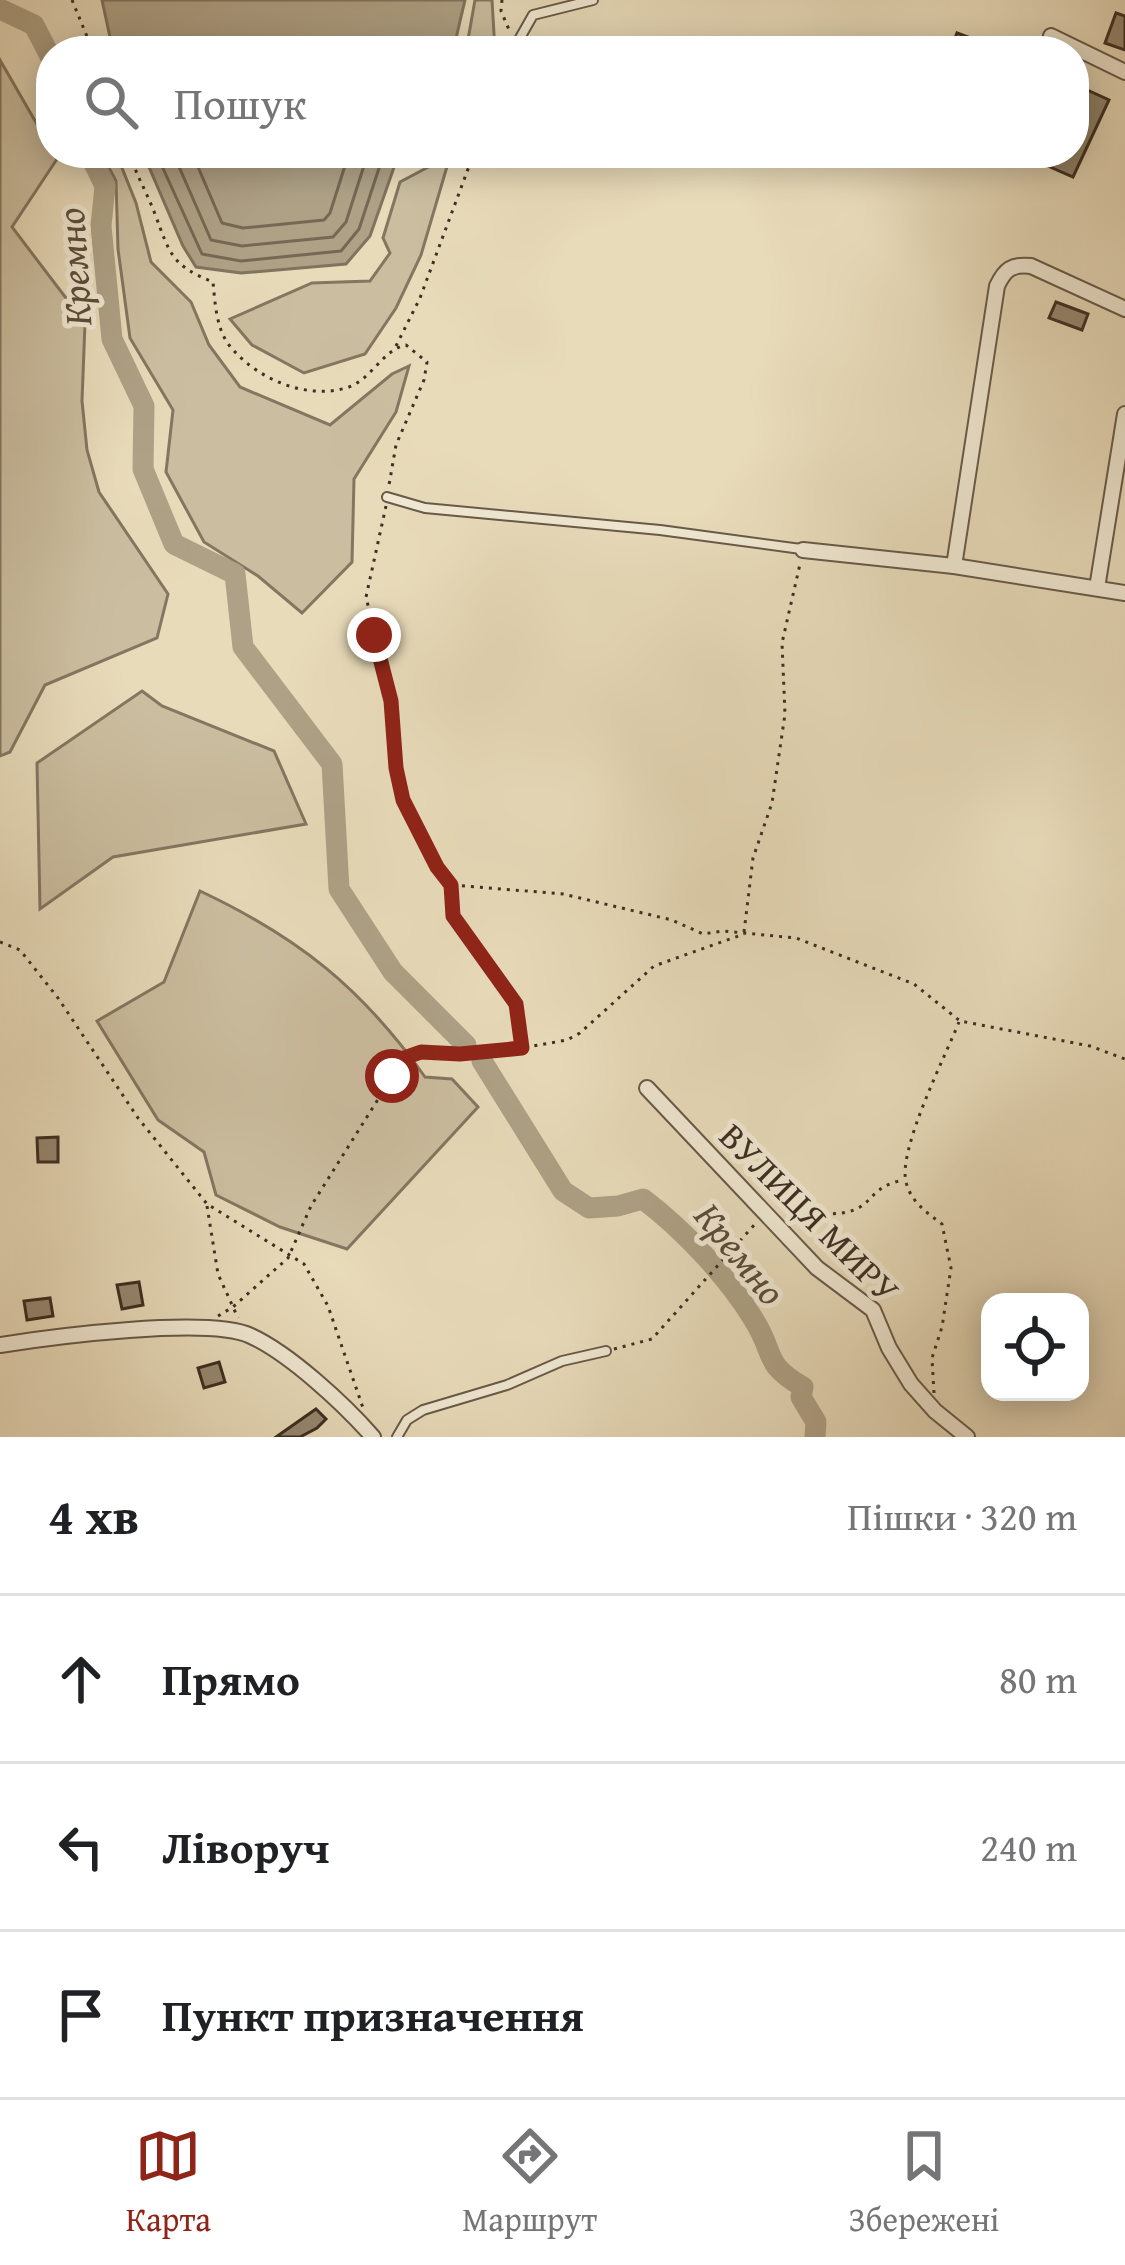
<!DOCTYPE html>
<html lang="uk">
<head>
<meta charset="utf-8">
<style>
	:root { --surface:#fff; --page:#f6f6f6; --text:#202124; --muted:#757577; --line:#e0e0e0; --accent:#8f2418 }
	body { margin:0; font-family:"Gentium Book Plus",serif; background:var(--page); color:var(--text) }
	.controls { position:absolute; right:36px; bottom:36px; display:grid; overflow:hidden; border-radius:24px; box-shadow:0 6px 30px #0003 }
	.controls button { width:108px; height:108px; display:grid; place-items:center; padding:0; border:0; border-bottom:3px solid var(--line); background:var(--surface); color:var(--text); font:60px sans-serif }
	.stop { position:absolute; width:36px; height:36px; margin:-27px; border:9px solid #8f2418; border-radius:50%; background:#fff }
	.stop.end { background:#8f2418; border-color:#fff; box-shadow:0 3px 12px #0008 }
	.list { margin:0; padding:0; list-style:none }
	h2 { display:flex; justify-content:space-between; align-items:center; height:156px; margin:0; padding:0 48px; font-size:51px }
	h2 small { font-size:39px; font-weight:400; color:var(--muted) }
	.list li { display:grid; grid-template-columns:78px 1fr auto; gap:36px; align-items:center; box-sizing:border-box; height:168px; padding:0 48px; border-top:3px solid var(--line) }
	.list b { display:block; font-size:45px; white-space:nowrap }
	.list em { font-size:39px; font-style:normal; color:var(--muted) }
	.icon { flex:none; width:66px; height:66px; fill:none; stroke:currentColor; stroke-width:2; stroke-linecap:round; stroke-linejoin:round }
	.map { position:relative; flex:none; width:1125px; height:1437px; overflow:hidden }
	.search { position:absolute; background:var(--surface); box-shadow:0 6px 30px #0003; left:36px; right:36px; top:36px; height:132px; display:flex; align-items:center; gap:30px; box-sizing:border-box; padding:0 42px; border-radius:48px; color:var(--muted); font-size:45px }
	.sheet { height:660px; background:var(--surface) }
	nav { display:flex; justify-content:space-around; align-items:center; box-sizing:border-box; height:168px; border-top:3px solid var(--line); background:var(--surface); font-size:33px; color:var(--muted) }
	nav a { display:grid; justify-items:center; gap:6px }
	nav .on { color:var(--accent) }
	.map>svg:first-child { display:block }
	.green { fill:#cbbea0; stroke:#847661; stroke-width:3 }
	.water { fill:#aea186; stroke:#81735e; stroke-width:3 }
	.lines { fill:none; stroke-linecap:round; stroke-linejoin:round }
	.shore { stroke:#766854; stroke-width:3 }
	.river { stroke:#aea186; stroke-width:21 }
	.building { fill:#968871; stroke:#3d2f22; stroke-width:3 }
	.service-casing { stroke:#685a48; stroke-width:12 }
	.minor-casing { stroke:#685a48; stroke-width:18 }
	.path { stroke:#3d2f22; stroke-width:3; stroke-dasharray:3 6; stroke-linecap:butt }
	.service { stroke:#f0e8d2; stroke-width:8 }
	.minor { stroke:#f0e8d2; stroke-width:14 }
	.route { stroke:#8f2418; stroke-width:15 }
	.labels { text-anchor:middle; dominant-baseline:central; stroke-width:10; stroke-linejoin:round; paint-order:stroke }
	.street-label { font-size:36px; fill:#3d2f22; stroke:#f0e8d2 }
	.water-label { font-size:39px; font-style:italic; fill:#594c3b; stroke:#f0e8d2 }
</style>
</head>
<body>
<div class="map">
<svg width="1125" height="1437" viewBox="0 0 1125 1437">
	<rect width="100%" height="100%" fill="#e8dbba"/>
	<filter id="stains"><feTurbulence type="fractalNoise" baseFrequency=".00167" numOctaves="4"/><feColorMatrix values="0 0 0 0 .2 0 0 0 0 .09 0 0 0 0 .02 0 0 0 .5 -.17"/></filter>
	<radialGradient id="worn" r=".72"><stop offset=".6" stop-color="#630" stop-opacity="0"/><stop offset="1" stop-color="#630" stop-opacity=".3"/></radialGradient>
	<!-- green -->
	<g class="green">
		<path d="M475,0H492L495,51H466Z"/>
		<path d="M0,60L57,159L12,227L85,323L82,401L87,450L99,492L168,594L157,638L45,685L10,752L0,756Z"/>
		<path d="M101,153H116L136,203L151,262L191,302L209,345L240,387L330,425L392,374L409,366L396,412L354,479L352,562L302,613L258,576L204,542L166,472L173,410L130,338L118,249L116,181Z"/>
		<path d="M438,153H451L421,255L396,308L365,354L304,373L252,345L230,319L312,283L370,281L390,253L383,238L400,182L434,164Z"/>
		<path d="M142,691L162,706L274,751L306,824L113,857L40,909L37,763Z"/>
		<path d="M200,891C298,937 362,988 425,1077L452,1079L478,1107L347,1249L280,1227L216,1195L204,1152L158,1120L97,1021L164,982Z"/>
	</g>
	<!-- water -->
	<g class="water">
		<path d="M102,0H465L453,51H113Z"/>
		<path d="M143,153H399L370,236L346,264L241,273L196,267L183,246Z"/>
	</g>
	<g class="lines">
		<!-- shore -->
		<g class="shore">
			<path d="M156,153L202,254L241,261L341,251L359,229L384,153"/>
			<path d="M173,153L211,240L242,246L333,237L346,222L368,153"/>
			<path d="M192,153L222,223L243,228L324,220L330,213L349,153"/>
		</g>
		<!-- river -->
		<g class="river">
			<path d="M0,9L34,25L51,58"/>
			<path d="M89,153L105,186L101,226L112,339L144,406L143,469L174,544L235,574L243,647L332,764L339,889L393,972L466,1045"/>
			<path d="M482,1061L563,1191L589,1208L618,1206L643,1199C683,1229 728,1277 754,1320C776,1355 762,1363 803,1387L801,1397L816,1422L815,1437"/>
		</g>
	</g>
	<!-- building -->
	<g class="building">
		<path d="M1116,13L1125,16V50L1105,43Z"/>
		<path d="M957,33L1003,50V51H950Z"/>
		<path d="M1083,88L1109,100L1073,177L1048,166L1054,153H1074V109Z"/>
		<path d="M1056,302L1088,314L1082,330L1049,318Z"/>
		<path d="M58,1137V1162H38L37,1138Z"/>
		<path d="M139,1282L143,1305L122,1309L117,1285Z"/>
		<path d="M50,1298L53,1316L27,1320L24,1301Z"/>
		<path d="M219,1362L225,1382L204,1388L198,1368Z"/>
		<path d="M316,1409L326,1419L317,1428L300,1437H276Z"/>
	</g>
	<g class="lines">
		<!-- service casing -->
		<g class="service-casing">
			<g id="service">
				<path d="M516,45L533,15L593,0"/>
				<path d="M387,497L425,508L660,530L801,549"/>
				<path d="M397,1437L407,1420L423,1410L507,1385L562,1361L606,1351"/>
			</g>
		</g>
		<!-- minor casing -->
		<g class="minor-casing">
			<g id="minor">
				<path d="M1051,36L1125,72"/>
				<path d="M803,550L954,566L1125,593"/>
				<path d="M954,566L997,286C1005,269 1012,264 1031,266L1125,309"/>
				<path d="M1097,588L1125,414"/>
				<path d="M647,1088L817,1268L873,1310L889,1348L911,1384L935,1411L967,1437"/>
				<path d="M0,1345C51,1337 209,1316 251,1336C290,1354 344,1404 373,1437"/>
			</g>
		</g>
		<!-- path -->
		<g class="path">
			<path d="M72,0L93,51"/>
			<path d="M502,0L501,11L510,32"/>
			<path d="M129,153C136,174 147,193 155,214C170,254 171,265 213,282C215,302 216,328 229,345C255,378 305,400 346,388C371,381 383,349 406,345L427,362L424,380L396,445L389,485"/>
			<path d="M396,346L420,298L474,153"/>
			<path d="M386,506L366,597L391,701L396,768L403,799L437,867L451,885L453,915L516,1004L522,1048L567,1040L580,1033L654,966L744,934"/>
			<path d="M453,885L563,894L672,920L703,934L723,931L796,938L914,984L960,1021L1090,1046L1125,1059"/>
			<path d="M744,932L753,858L772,803L785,714L782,643L800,564"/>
			<path d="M0,942L20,950L58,998L138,1118L207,1204L304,1264L328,1306L363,1408"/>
			<path d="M207,1206L218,1274L238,1318"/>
			<path d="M781,1208L786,1205C803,1214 835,1217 854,1210C874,1202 871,1187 903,1180"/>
			<path d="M218,1316L233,1307L288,1258L311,1206L404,1058L421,1051L460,1054L520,1048"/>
			<path d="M614,1349L652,1339L755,1224"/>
			<path d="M934,1393L932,1358L942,1327L951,1268L942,1224C926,1212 911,1202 906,1182C898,1149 945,1057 959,1022"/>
		</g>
		<!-- service -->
		<use href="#service" class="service"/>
		<!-- minor -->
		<use href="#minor" class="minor"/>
	</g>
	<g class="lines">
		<!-- route -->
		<path class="route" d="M374,635L391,701L396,768L403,800L437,867L451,885L453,916L516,1004L522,1048L460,1054L421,1052L404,1058L392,1076"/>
	</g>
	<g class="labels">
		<!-- street labels -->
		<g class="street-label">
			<text transform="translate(810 1212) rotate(45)">ВУЛИЦЯ МИРУ</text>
		</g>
		<!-- water labels -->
		<g class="water-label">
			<text transform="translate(73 267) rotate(-94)">Кремно</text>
			<text transform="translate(741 1253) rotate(51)">Кремно</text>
		</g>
	</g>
	<rect width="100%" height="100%" filter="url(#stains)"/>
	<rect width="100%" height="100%" fill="url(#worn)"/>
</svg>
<div class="controls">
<button><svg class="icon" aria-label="locate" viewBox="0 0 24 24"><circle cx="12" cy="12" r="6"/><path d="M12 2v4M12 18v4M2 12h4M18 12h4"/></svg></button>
</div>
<div class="stop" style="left:392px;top:1076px"></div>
<div class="stop end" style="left:374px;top:635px"></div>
<div class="search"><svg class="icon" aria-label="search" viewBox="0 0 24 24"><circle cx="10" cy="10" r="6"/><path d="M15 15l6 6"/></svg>Пошук</div>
</div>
<section class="sheet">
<h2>4 хв<small>Пішки · 320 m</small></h2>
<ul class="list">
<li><svg class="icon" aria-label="ahead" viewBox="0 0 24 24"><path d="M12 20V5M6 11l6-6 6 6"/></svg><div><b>Прямо</b></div><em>80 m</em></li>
<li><svg class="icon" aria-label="left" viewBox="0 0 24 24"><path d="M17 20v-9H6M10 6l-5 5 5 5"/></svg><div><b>Ліворуч</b></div><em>240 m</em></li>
<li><svg class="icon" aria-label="arrive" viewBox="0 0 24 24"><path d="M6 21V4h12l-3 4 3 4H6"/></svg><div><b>Пункт призначення</b></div></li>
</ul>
</section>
<nav>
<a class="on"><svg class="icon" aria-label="map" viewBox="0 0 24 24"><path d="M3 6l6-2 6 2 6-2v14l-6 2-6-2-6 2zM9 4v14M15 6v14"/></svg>Карта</a>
<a><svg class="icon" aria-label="directions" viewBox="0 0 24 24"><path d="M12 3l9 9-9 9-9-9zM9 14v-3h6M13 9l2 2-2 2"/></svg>Маршрут</a>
<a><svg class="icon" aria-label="saved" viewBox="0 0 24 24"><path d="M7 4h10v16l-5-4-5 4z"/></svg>Збережені</a>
</nav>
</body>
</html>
